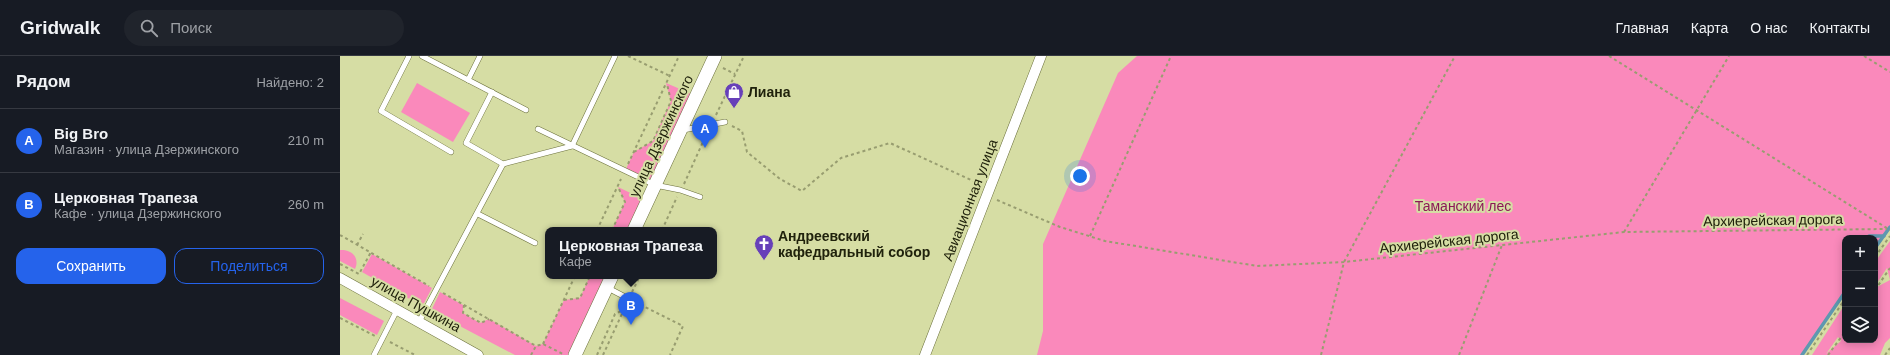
<!DOCTYPE html>
<html lang="ru">
<head>
<meta charset="utf-8">
<style>
	:root { --surface:#171b24; --page:#20242c; --text:#f1f3f6; --muted:#9ea1a6; --line:#363941; --accent:#2563eb }
	body { margin:0; font-family:Arial,sans-serif; background:var(--page); color:var(--text) }
	.controls { position:absolute; right:12px; bottom:12px; display:grid; overflow:hidden; border-radius:8px; box-shadow:0 2px 10px #0003 }
	.controls button { width:36px; height:36px; display:grid; place-items:center; padding:0; border:0; border-bottom:1px solid var(--line); background:var(--surface); color:var(--text); font:20px sans-serif }
	.you { position:absolute; left:740px; top:120px; width:14px; height:14px; margin:-10px; border:3px solid #fff; border-radius:50%; background:#1a73e8; box-shadow:0 0 0 6px #1a73e833 }
	.badge { display:grid; place-items:center; width:26px; height:26px; border-radius:50%; background:var(--accent); color:#fff; font-size:13px; font-weight:700 }
	.pin { position:absolute; translate:-50% -33px; filter:drop-shadow(0 1px 2px #0008) }
	.pin::after { content:''; position:absolute; top:21px; width:14px; height:12px; background:inherit; clip-path:polygon(0 0,100% 0,50% 100%) }
	.popup { position:absolute; left:205px; top:171px; width:172px; height:52px; box-sizing:border-box; display:grid; place-content:center; border-radius:8px; background:var(--surface); filter:drop-shadow(0 1px 3px #0005); font-size:13px; white-space:nowrap; color:var(--muted) }
	.popup b { font-size:15px; color:var(--text) }
	.popup::after { content:''; position:absolute; left:50%; top:100%; margin-left:-8px; border:8px solid transparent; border-top-color:var(--surface) }
	.list { margin:0; padding:0; list-style:none }
	h2 { display:flex; justify-content:space-between; align-items:center; height:52px; margin:0; padding:0 16px; font-size:17px }
	h2 small { font-size:13px; font-weight:400; color:var(--muted) }
	.list li { display:grid; grid-template-columns:26px 1fr auto; gap:12px; align-items:center; box-sizing:border-box; height:64px; padding:0 16px; border-top:1px solid var(--line) }
	.list b { display:block; font-size:15px; white-space:nowrap }
	.list p { margin:0; font-size:13px; white-space:nowrap; color:var(--muted) }
	.list em { font-size:13px; font-style:normal; color:var(--muted) }
	.actions { display:flex; gap:8px; padding:12px 16px }
	.actions a { flex:1; padding:9px 0; border:1px solid var(--accent); border-radius:12px; text-align:center; font-size:14px; color:var(--accent) }
	.actions .main { background:var(--accent); color:#fff }
	.icon { flex:none; width:22px; height:22px; fill:none; stroke:currentColor; stroke-width:2; stroke-linecap:round; stroke-linejoin:round }
	.map { position:relative; flex:none; width:1550px; height:299px; overflow:hidden }
	header { display:flex; align-items:center; gap:24px; box-sizing:border-box; height:56px; padding:0 20px; background:var(--surface); border-bottom:1px solid var(--line) }
	header strong { font-size:19px }
	nav { display:flex; gap:22px; margin-inline-start:auto; font-size:14px }
	.search { width:280px; height:36px; background:var(--page); display:flex; align-items:center; gap:10px; box-sizing:border-box; padding:0 14px; border-radius:22px; color:var(--muted); font-size:15px }
	main { display:flex }
	aside { flex:1; background:var(--surface) }
	.map>svg:first-child { display:block }
	.green { fill:#fa89bb; fill-rule:evenodd }
	.lines { fill:none; stroke-linecap:round; stroke-linejoin:round }
	.stream { stroke:#5e98b0; stroke-width:3.5 }
	.service-casing { stroke:#6c713c; stroke-width:6 }
	.minor-casing { stroke:#6c713c; stroke-width:11 }
	.tertiary-casing { stroke:#6c713c; stroke-width:14 }
	.path { stroke:#989d70; stroke-width:2; stroke-dasharray:3 3; stroke-linecap:butt }
	.service { stroke:#fff; stroke-width:5 }
	.minor { stroke:#fff; stroke-width:10 }
	.tertiary { stroke:#fff; stroke-width:13 }
	.labels { text-anchor:middle; dominant-baseline:central; stroke-width:4; stroke-linejoin:round; paint-order:stroke }
	.poi-label { font-size:14px; font-weight:bold; fill:#20220c; stroke:#d6dda4; text-anchor:start }
	.street-label { font-size:14px; fill:#20220c; stroke:#d6dda4 }
	.park-label { font-size:14px; fill:#8c1857; stroke:#d6dda4 }
</style>
</head>
<body>
<header>
<strong>Gridwalk</strong>
<div class="search"><svg class="icon" aria-label="search" viewBox="0 0 24 24"><circle cx="10" cy="10" r="6"/><path d="M15 15l6 6"/></svg>Поиск</div>
<nav><a>Главная</a><a>Карта</a><a>О нас</a><a>Контакты</a></nav>
</header>
<main>
<aside>
<h2>Рядом<small>Найдено: 2</small></h2>
<ul class="list">
<li><span class="badge">A</span><div><b>Big Bro</b><p>Магазин · улица Дзержинского</p></div><em>210 m</em></li>
<li><span class="badge">B</span><div><b>Церковная Трапеза</b><p>Кафе · улица Дзержинского</p></div><em>260 m</em></li>
</ul>
<div class="actions"><a class="main">Сохранить</a><a>Поделиться</a></div>
</aside>
<div class="map">
<svg width="1550" height="299" viewBox="0 0 1550 299">
	<rect width="100%" height="100%" fill="#d6dda4"/>
	<!-- green -->
	<g class="green">
		<path d="M797,0H1550V169L1535,191V182H1505V235L1461,299H697L703,275V188L778,17Z"/>
		<path d="M77,27L130,57L113,86L61,56Z"/>
		<path d="M326,27L354,39L313,127L285,115L294,96L313,85L331,45Z"/>
		<path d="M278,131L305,144L290,174H272L285,146Z"/>
		<path d="M1550,185V282L1545,287L1540,299H1472L1505,248V284H1535V232L1550,224L1547,212L1535,230V206ZM1498,281L1501,285L1486,298Z"/>
		<path d="M0,194C12,193 20,202 15,213L0,205Z"/>
		<path d="M32,198L92,232L84,247L80,249L22,216Z"/>
		<path d="M250,220H268L230,299H175L95,257L92,253L100,236L123,249V257L140,267L149,263L196,290L203,288L224,244L240,242Z"/>
		<path d="M0,242L44,265L37,279L0,259Z"/>
	</g>
	<g class="lines">
		<!-- stream -->
		<g class="stream">
			<path d="M1529,180H1544"/>
			<path d="M1535,192L1550,171"/>
			<path d="M1462,299L1505,236"/>
		</g>
		<!-- service casing -->
		<g class="service-casing">
			<g id="service">
				<path d="M69,0L41,55L111,96"/>
				<path d="M82,0L186,54"/>
				<path d="M128,24L140,0"/>
				<path d="M152,36L126,87L163,108L232,90L275,0"/>
				<path d="M198,73L315,129L340,134L360,141"/>
				<path d="M343,74L385,66"/>
				<path d="M138,158L195,187"/>
				<path d="M268,232L289,243"/>
				<path d="M79,266L163,108"/>
				<path d="M34,299L57,254"/>
			</g>
		</g>
		<!-- minor casing -->
		<g class="minor-casing">
			<g id="minor">
				<path d="M0,222L138,299"/>
				<path d="M585,299L701,0"/>
			</g>
		</g>
		<!-- tertiary casing -->
		<g class="tertiary-casing">
			<g id="tertiary">
				<path d="M294,174L375,0"/>
				<path d="M235,299L272,220"/>
			</g>
		</g>
		<!-- path -->
		<g class="path">
			<path d="M288,0L330,20"/>
			<path d="M1269,0L1550,174"/>
			<path d="M1524,0L1550,16"/>
			<path d="M383,12L395,18"/>
			<path d="M376,59L404,0"/>
			<path d="M392,70L402,75L407,96L440,123L462,135L501,102L550,87L640,128"/>
			<path d="M294,96L313,85L331,45L327,28"/>
			<path d="M288,108L339,0"/>
			<path d="M344,128L367,77"/>
			<path d="M657,144L720,171L765,185L917,210L1004,206L1284,176L1547,173"/>
			<path d="M257,174L281,123"/>
			<path d="M272,174L285,146L278,131"/>
			<path d="M322,174L337,141"/>
			<path d="M1284,176L1389,0"/>
			<path d="M0,179L89,230"/>
			<path d="M750,180L831,0"/>
			<path d="M17,189L23,178"/>
			<path d="M1535,201L1550,180"/>
			<path d="M0,208L19,218L31,196"/>
			<path d="M1535,234L1550,212"/>
			<path d="M292,236L300,220"/>
			<path d="M103,237L196,290"/>
			<path d="M224,244L240,242L250,220"/>
			<path d="M295,246L343,270L330,299"/>
			<path d="M124,249L123,257L141,267L149,263"/>
			<path d="M0,262L35,280"/>
			<path d="M50,286L75,299"/>
			<path d="M203,288L235,220"/>
			<path d="M191,299L196,290L203,288L223,298"/>
			<path d="M257,299L275,258L283,254"/>
			<path d="M263,299L286,249"/>
			<path d="M981,299L1004,206L1115,0"/>
			<path d="M1119,299L1162,189"/>
			<path d="M1467,299L1505,243"/>
			<path d="M1488,299L1505,276"/>
			<path d="M1545,299L1550,292"/>
		</g>
		<!-- service -->
		<use href="#service" class="service"/>
		<!-- minor -->
		<use href="#minor" class="minor"/>
		<!-- tertiary -->
		<use href="#tertiary" class="tertiary"/>
	</g>
	<!-- icons -->
	<defs>
		<g id="shop-pin" transform="scale(1)"><path d="M0 17L-7.5 6A9.5 9.5 0 1 1 7.5 6Z" fill="#6740b9" stroke="#d6dda4"/><path d="M-5-2.5h2.3a2.7 3.5 0 0 1 5.4 0H5L5.5 6h-11ZM-1.5-2.5h3a1.5 2.3 0 0 0-3 0Z" fill="#fff"/></g>
		<g id="church-pin" transform="scale(1)"><path d="M0 17L-7.5 6A9.5 9.5 0 1 1 7.5 6Z" fill="#6740b9" stroke="#d6dda4"/><path d="M-1.2-6h2.4v3.5h3.3v2.4h-3.3V6h-2.4V-.1h-3.3v-2.4h3.3Z" fill="#fff"/></g>
	</defs>
	<g fill-rule="evenodd">
		<use href="#shop-pin" x="394" y="36"/>
		<use href="#church-pin" x="424" y="188"/>
	</g>
	<g class="labels">
		<!-- poi labels -->
		<g class="poi-label">
			<text x="408" y="36">Лиана</text>
			<text x="438" y="180">Андреевский<tspan x="438" dy="16">кафедральный собор</tspan></text>
		</g>
		<!-- street labels -->
		<g class="street-label">
			<text transform="translate(321 80) rotate(-65)">улица Дзержинского</text>
			<text transform="translate(630 144) rotate(-69)">Авиационная улица</text>
			<text transform="translate(1433 164) rotate(-1)">Архиерейская дорога</text>
			<text transform="translate(1109 185) rotate(-6)">Архиерейская дорога</text>
			<text transform="translate(76 248) rotate(29)">улица Пушкина</text>
		</g>
		<!-- park labels -->
		<g class="park-label">
			<text x="1123" y="150">Таманский лес</text>
		</g>
	</g>
</svg>
<div class="controls">
<button>+</button>
<button>−</button>
<button><svg class="icon" aria-label="layers" viewBox="0 0 24 24"><path d="M12 4l9 5-9 5-9-5zM3 14l9 5 9-5"/></svg></button>
</div>
<div class="you"></div>
<div class="pin badge" style="left:365px;top:92px">A</div>
<div class="pin badge" style="left:291px;top:269px">B</div>
<div class="popup"><b>Церковная Трапеза</b>Кафе</div>
</div>
</main>
</body>
</html>
